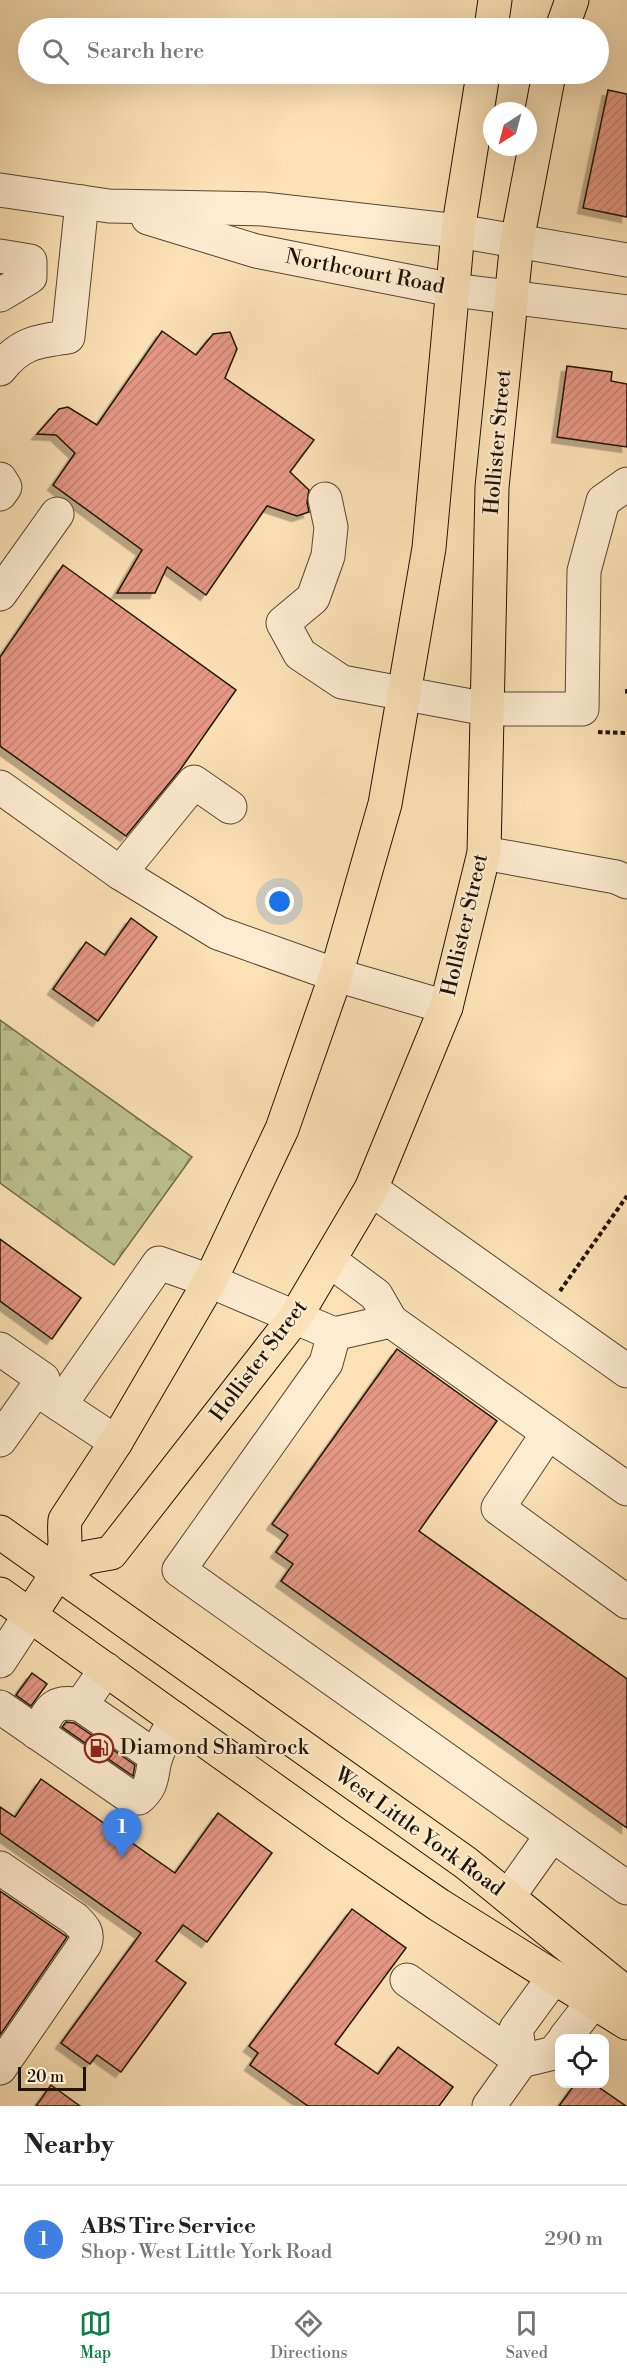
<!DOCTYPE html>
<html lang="en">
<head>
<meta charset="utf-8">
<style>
	:root { --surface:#fff; --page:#f6f6f6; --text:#222; --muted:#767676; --line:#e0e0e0; --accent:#0b8043 }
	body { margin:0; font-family:"Libre Bodoni",serif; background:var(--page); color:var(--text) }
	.controls { position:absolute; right:18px; bottom:18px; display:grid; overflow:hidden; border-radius:12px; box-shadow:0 6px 24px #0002 }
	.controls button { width:54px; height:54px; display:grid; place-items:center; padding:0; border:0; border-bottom:2px solid var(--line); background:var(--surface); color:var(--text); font:30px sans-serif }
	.compass { position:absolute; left:483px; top:102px; width:54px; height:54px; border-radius:50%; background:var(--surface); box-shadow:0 6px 24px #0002; rotate:216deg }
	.scale { position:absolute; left:18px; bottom:15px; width:68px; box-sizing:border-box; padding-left:6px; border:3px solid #1f1405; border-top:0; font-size:16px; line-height:21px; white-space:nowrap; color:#1f1405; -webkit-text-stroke:4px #fdecd0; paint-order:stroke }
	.you { position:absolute; left:280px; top:902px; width:21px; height:21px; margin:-15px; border:4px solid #fff; border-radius:50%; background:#1a73e8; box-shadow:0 0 0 9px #1a73e833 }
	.badge { display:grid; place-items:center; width:39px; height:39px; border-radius:50%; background:var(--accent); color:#fff; font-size:20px; font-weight:700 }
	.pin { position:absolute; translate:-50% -50px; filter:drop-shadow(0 2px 3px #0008) }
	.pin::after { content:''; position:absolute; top:32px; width:21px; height:18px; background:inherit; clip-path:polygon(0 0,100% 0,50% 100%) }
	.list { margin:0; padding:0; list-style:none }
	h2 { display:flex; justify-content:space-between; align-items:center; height:78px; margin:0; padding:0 24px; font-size:26px }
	h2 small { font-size:20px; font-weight:400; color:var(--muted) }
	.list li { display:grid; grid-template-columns:39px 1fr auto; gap:18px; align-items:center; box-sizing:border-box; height:108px; padding:0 24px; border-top:2px solid var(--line) }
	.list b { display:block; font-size:22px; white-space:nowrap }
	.list p { margin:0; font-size:20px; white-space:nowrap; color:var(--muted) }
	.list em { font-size:20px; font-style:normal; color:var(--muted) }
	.icon { flex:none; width:33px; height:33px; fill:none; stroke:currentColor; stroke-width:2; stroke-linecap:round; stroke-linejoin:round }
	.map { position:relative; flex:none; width:627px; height:2106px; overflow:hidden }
	.search { position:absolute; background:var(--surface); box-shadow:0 6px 24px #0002; left:18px; right:18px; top:18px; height:66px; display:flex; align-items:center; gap:15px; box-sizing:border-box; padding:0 21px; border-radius:33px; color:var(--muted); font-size:22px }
	.sheet { height:186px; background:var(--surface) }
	nav { display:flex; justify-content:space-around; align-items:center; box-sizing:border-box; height:84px; border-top:2px solid var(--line); background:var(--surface); font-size:16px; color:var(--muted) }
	nav a { display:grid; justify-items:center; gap:3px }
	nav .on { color:var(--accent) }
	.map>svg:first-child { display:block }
	.forest { fill:url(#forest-firs); stroke:#6e6c4a; stroke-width:1.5 }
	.building { fill:url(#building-hatch); stroke:#1f1405; stroke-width:1.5; filter:url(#shadow) }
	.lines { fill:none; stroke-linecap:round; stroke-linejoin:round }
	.minor-casing { stroke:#564731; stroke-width:35 }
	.major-casing { stroke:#1f1405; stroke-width:35 }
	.path { stroke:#1f1405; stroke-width:4; stroke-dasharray:4.5 3; stroke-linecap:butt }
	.minor { stroke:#fdecd0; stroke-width:33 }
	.major { stroke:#fce1b6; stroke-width:33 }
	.labels { text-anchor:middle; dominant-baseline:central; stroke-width:4.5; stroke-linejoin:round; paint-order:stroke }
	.street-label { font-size:21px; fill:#1f1405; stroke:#fdecd0 }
	.poi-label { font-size:21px; fill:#1f1405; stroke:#fdecd0; text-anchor:start }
</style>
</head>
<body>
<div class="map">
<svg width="627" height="2106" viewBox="0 0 627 2106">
	<defs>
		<pattern id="forest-firs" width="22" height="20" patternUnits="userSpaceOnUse" patternTransform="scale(1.5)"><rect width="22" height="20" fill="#bdc390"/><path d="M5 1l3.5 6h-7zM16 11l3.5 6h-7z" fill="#a2a77b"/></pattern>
		<pattern id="building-hatch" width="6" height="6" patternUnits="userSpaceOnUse" patternTransform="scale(1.5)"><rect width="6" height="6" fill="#e69885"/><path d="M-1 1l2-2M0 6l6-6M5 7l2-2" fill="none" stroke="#c58271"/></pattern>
		<filter id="shadow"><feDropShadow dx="-5.5" dy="5.5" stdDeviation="0" flood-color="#0004"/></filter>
	</defs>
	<rect width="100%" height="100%" fill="#fce1b6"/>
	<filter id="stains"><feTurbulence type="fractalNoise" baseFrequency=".00333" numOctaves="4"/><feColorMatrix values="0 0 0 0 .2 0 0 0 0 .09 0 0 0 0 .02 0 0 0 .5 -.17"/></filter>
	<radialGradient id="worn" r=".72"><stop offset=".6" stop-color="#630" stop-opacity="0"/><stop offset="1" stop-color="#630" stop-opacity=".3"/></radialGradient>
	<!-- forest -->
	<path class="forest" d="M0,1020L192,1157L114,1265L0,1183Z"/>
	<!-- building -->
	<g class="building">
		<path d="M608,90L627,94V217L583,208Z"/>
		<path d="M162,331L196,355L213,334L230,332L237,349L225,378L314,440L290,472L309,490L307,502L309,512L297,516L267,506L206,595L167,567L155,593H117L142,550L53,485L75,453L56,435L37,434L59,409L68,407L97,425Z"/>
		<path d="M567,366L612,372L611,381L627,384V447L557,437Z"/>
		<path d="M63,565L236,690L180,770L126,836L0,746V657Z"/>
		<path d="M131,918L157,937L98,1021L53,989L86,942L105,955Z"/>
		<path d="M0,1239L81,1298L52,1339L0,1301Z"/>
		<path d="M397,1349L497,1421L419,1531L627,1679V1828L281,1581L293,1564L276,1552L288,1535L272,1524Z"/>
		<path d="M32,1673L47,1684L31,1706L16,1695Z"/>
		<path d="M66,1722L74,1723L135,1765L133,1776L62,1727Z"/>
		<path d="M41,1779L175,1873L218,1813L272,1853L207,1942L183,1925L156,1961L186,1983L121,2072L97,2055L90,2064L61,2043L141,1933L0,1833V1807L15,1817Z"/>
		<path d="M0,1891L67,1937L0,2035Z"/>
		<path d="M352,1909L406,1948L335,2044L378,2074L398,2047L453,2087L439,2106H308L250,2065L258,2053L249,2046Z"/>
		<path d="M575,2084H594L626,2106H559Z"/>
		<path d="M51,2085L80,2106H36Z"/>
	</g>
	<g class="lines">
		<!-- minor casing -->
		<g class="minor-casing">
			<g id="minor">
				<path d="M0,190L109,206L263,209L458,231L627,260"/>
				<path d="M148,218L256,251L453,290L627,312"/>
				<path d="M0,256L30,261V277L0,295"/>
				<path d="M0,369C20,343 37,341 68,337L82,202"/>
				<path d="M0,479L5,487L0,494"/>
				<path d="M325,499L331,527L328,556L313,598L283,623L300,654L342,682L487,709H582L584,571L603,501L627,484"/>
				<path d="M0,594L57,514"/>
				<path d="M0,787L120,873L218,933L336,975L446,1007"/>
				<path d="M484,853L616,877L627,882"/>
				<path d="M120,873L194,782L230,807"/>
				<path d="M371,1189L627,1371"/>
				<path d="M329,1260L376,1295L391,1321"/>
				<path d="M334,1334L326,1363L179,1570L627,1888"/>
				<path d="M0,1349L43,1379L36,1389"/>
				<path d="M548,1433L498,1508L627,1602"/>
				<path d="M0,1440L36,1389L60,1405"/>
				<path d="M116,1442L60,1405L159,1263L210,1281L334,1334L391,1321L627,1489"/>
				<path d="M0,1661L30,1615"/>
				<path d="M106,1669L81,1705L156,1757"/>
				<path d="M0,1707L126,1794L139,1798C156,1783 150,1772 157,1754C162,1742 169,1731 175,1719"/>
				<path d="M37,1733C50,1710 52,1699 81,1705"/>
				<path d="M0,1868L75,1919C83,1927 89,1932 85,1944L0,2068"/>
				<path d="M508,1897L552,1835"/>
				<path d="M407,1980L521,2061"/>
				<path d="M565,2038L593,2002"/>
				<path d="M521,2061L516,2029L554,1977"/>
				<path d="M489,2106L521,2061L554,2053L560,2045"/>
			</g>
		</g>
		<!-- major casing -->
		<g class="major-casing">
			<g id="major">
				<path d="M491,28L495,0"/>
				<path d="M562,28L572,0"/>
				<path d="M0,1532L466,1863L627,1994"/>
				<path d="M58,1573L88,1557L111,1553L296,1316L371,1189L446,1007L484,853L492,487L517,241L549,74"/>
				<path d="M0,1594L337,1835L439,1905L627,2023"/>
				<path d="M30,1615C45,1592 62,1571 65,1543C65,1535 64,1528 65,1520L116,1442L210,1281L282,1129L336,975L385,804L429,548L458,231L483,74"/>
			</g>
		</g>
		<!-- path -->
		<g class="path">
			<path d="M627,689V695"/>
			<path d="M598,732L627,733"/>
			<path d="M560,1291L627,1196"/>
		</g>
		<!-- minor -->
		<use href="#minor" class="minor"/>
		<!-- major -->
		<use href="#major" class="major"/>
	</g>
	<!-- icons -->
	<defs>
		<g id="fuel-ring" transform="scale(1.5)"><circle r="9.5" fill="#fdecd0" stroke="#8f2418" stroke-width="1.5"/><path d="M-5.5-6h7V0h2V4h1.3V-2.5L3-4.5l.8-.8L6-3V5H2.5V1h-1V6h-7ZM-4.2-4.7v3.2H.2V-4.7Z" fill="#8f2418"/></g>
	</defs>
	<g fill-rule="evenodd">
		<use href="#fuel-ring" x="99" y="1748"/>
	</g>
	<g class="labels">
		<!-- street labels -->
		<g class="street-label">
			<text transform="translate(365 272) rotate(11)">Northcourt Road</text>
			<text transform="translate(498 442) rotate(-85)">Hollister Street</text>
			<text transform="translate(465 925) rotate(-77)">Hollister Street</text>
			<text transform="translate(259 1361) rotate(-53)">Hollister Street</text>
			<text transform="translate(419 1832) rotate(36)">West Little York Road</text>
		</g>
		<!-- poi labels -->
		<g class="poi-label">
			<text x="120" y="1748">Diamond Shamrock</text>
		</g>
	</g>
	<rect width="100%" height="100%" filter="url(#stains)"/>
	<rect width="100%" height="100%" fill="url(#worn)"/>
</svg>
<div class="controls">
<button><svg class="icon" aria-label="locate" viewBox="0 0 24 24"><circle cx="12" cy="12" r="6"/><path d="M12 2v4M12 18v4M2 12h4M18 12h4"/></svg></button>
</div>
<svg class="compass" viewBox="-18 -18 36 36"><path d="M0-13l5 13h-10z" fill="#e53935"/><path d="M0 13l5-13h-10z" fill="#767676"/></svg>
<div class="scale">20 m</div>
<div class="you"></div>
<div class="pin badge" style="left:122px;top:1858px;background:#3f7fe0">1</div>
<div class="search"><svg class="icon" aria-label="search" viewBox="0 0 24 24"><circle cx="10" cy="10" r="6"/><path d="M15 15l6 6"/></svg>Search here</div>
</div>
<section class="sheet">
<h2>Nearby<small></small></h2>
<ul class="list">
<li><span class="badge" style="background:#3f7fe0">1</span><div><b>ABS Tire Service</b><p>Shop · West Little York Road</p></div><em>290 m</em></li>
</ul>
</section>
<nav>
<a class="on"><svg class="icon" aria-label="map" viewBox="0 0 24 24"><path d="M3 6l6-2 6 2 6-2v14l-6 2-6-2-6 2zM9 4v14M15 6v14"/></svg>Map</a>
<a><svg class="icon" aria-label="directions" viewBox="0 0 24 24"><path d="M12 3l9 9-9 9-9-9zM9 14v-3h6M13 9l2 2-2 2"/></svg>Directions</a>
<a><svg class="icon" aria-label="saved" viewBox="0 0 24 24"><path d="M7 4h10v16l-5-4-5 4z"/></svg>Saved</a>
</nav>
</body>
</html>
